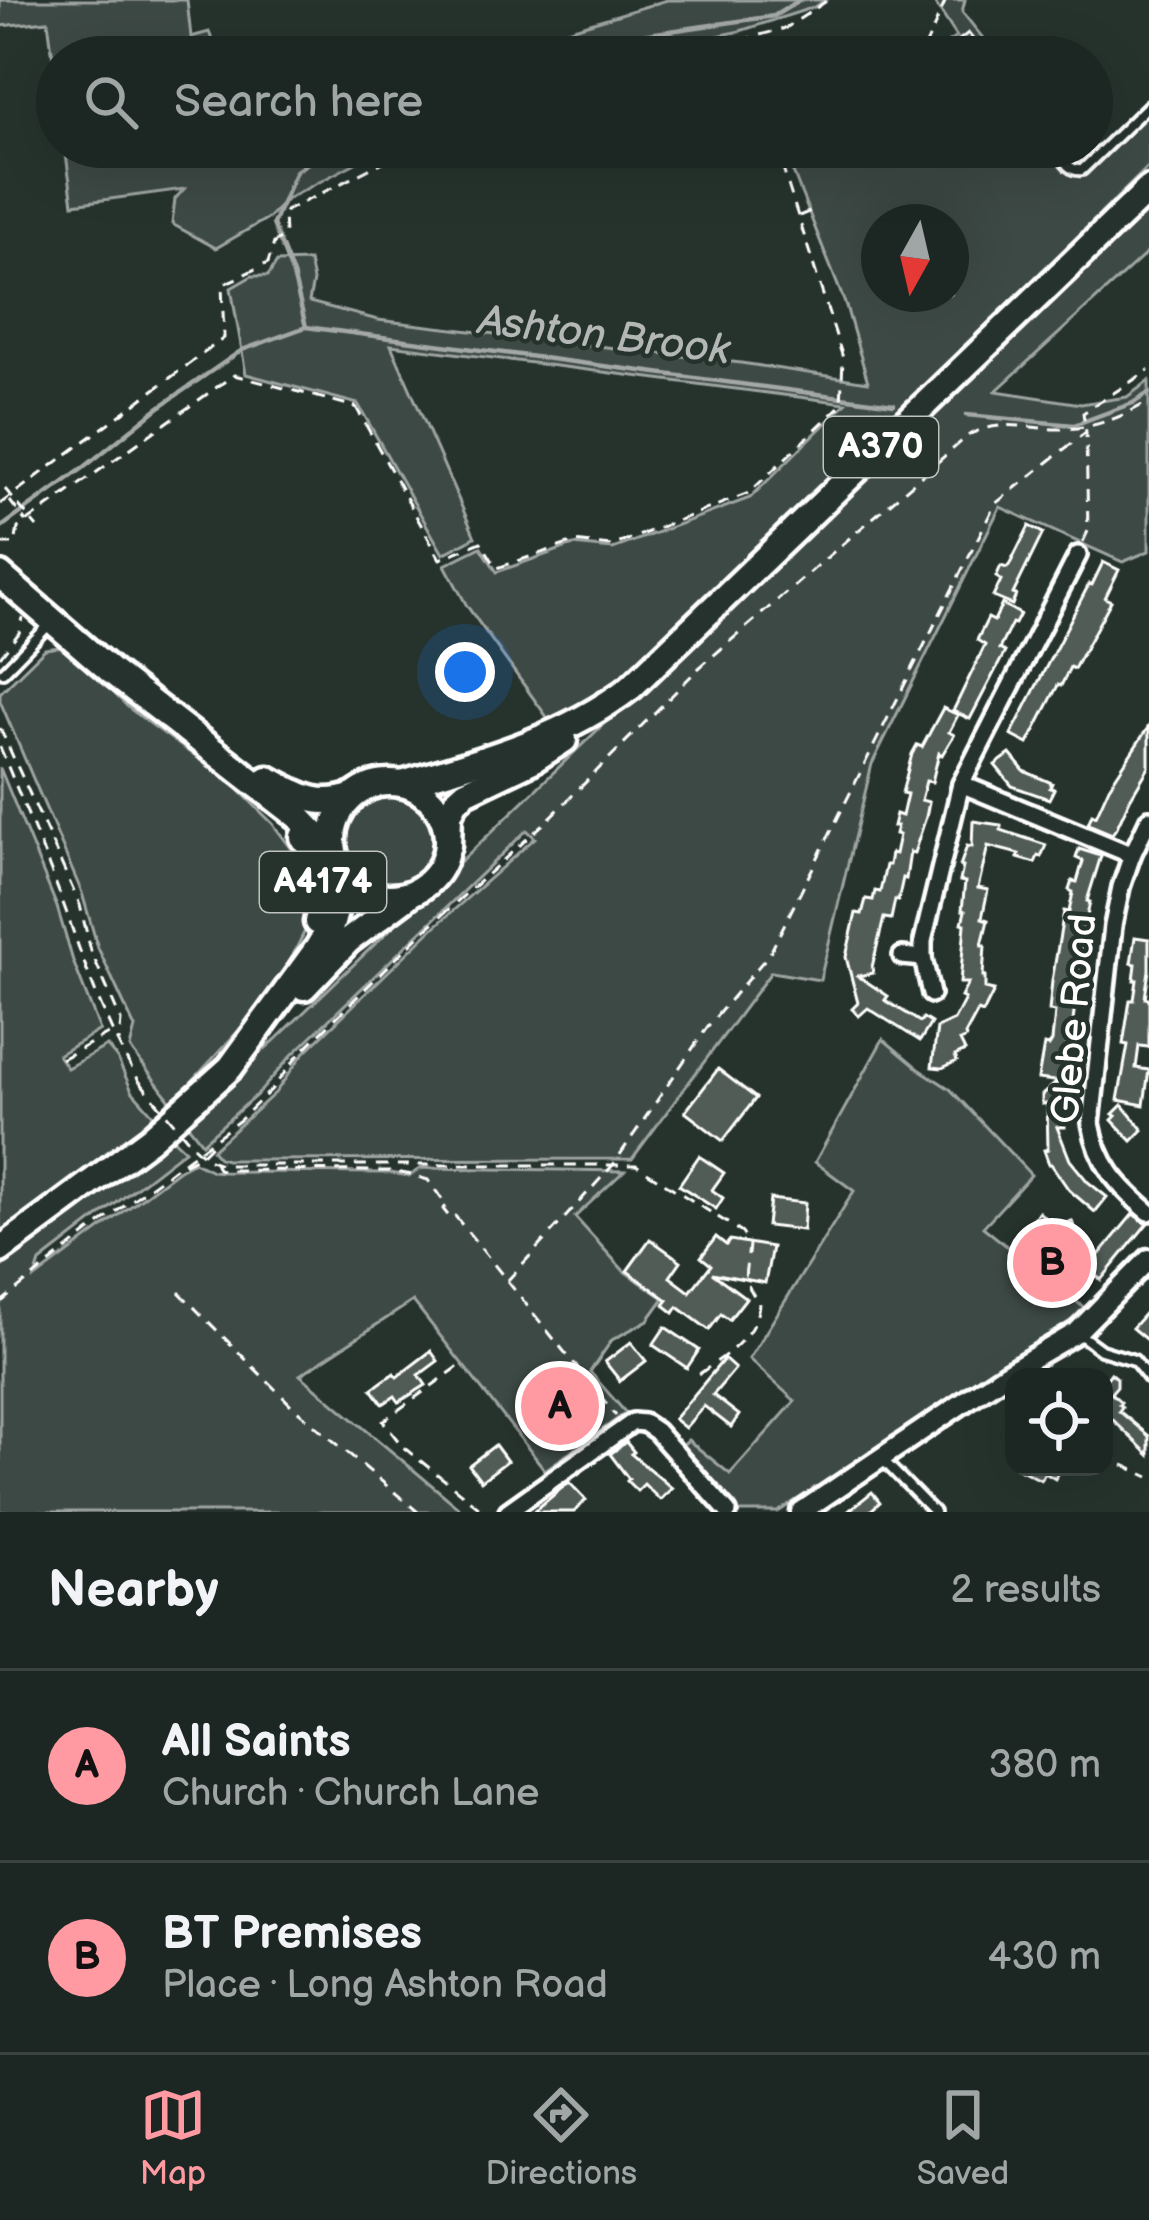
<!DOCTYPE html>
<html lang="en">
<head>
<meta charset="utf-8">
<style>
	:root { --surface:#1c2622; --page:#252e2a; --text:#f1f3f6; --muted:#a0a5a5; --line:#3a4340; --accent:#ff9aa2 }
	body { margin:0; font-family:"Balsamiq Sans",sans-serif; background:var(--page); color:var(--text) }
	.controls { position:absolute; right:36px; bottom:36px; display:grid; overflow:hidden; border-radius:24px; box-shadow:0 12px 48px #0002 }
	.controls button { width:108px; height:108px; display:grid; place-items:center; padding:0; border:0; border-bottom:3px solid var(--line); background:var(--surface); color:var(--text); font:60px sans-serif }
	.compass { position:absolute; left:861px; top:204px; width:108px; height:108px; border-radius:50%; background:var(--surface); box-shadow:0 12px 48px #0002; rotate:188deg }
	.you { position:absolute; left:465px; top:672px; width:42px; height:42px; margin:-30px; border:9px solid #fff; border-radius:50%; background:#1a73e8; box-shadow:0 0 0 18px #1a73e833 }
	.badge { display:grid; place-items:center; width:78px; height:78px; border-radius:50%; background:var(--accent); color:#111; font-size:39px; font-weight:700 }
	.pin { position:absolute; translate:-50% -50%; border:6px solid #fff; box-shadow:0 3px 12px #0006 }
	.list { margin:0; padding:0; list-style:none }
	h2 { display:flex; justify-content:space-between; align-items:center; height:156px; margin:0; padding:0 48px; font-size:51px }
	h2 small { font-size:39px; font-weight:400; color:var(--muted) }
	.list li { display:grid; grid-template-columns:78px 1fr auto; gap:36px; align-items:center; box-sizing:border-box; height:192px; padding:0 48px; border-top:3px solid var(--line) }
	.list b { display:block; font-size:45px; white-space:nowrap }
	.list p { margin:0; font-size:39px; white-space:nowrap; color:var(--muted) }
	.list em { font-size:39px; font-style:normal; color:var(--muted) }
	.icon { flex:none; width:66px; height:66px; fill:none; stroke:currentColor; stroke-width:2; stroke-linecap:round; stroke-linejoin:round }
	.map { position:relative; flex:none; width:1149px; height:1512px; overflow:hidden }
	.search { position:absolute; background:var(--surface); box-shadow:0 12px 48px #0002; left:36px; right:36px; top:36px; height:132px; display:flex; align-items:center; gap:30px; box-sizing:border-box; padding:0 42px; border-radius:66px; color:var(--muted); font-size:45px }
	.sheet { height:540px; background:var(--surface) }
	nav { display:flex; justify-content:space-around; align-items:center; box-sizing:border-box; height:168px; border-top:3px solid var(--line); background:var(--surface); font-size:33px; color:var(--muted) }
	nav a { display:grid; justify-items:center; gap:6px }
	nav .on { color:var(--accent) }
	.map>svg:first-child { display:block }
	.green { fill:#3e4944; stroke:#9ea4a2; stroke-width:3; fill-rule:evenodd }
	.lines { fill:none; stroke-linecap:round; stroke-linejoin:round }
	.stream { stroke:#a4a9a7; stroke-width:4.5 }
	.building { fill:#515c57; stroke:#fff; stroke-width:3 }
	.service-casing { stroke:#fff; stroke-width:16 }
	.minor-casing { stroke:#fff; stroke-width:24 }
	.tertiary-casing { stroke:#fff; stroke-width:27 }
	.primary-casing { stroke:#fff; stroke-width:33 }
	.trunk-casing { stroke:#fff; stroke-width:33 }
	.path { stroke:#fff; stroke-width:3; stroke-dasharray:12 9; stroke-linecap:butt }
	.service { stroke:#26332d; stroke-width:8 }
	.minor { stroke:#26332d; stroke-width:15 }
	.tertiary { stroke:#26332d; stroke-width:18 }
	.primary { stroke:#26332d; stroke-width:24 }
	.trunk { stroke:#26332d; stroke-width:24 }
	.path-bridge { stroke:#fff; stroke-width:3; stroke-dasharray:12 9; stroke-linecap:butt }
	.labels { text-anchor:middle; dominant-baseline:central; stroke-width:9; stroke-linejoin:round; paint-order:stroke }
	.shield { fill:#26332d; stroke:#bec2c0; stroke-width:3 }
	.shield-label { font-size:36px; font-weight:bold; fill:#fff }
	.street-label { font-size:39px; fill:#fff; stroke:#26332d }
	.water-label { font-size:42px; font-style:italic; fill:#b3b8b6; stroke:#26332d }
</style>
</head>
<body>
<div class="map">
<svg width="1149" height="1512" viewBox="0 0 1149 1512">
	<rect width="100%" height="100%" fill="#26332d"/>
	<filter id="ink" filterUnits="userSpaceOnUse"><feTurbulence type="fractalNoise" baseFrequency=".00833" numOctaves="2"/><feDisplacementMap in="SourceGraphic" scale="24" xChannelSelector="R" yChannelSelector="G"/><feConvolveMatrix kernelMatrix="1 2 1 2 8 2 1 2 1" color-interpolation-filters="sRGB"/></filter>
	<g filter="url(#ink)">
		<!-- green -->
		<g class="green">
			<path d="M0,0H187L191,37L209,32L219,57H57V89L48,21L0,26Z"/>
			<path d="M667,0H826L815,7L740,31L624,57H477Z"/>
			<path d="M933,0H965L962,12L998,57H923L957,37Z"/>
			<path d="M1149,112V166L616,691L549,720L467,606L445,565L481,547L497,572L573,545L613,549L750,498L846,403L391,345L475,537L443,554L358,404L246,374L231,288L252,276H268L277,262L309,261L313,281L309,302L378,320L741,363L868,382L846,306L783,147H1068L1087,171ZM879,222H951V294H879Z"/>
			<path d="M65,147H273L284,158L302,147H386L287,199L268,218L216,248L172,224L175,199L184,189L73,204Z"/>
			<path d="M1149,207V251L996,391L1081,404L1127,397L1149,381V551L1123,562L1000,507L872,764L820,980L771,972L632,1159L226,1160L219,1158L212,1150L275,1093L303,1054L429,932L535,838L527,830L292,1055L259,1093L202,1143L183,1119L273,1042L792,543Z"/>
			<path d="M60,647L76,655L129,708L233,784L273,824L304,865L314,894L309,923L275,991L172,1103L130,1048L135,1028L98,948L82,893L0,701V693L45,649Z"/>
			<path d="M0,768L57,907L73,961L100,1030L58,1055L67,1068L107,1046L117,1058L132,1091L155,1117L0,1240Z"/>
			<circle cx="387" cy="843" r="46"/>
			<path d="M883,1039L919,1069L950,1089L1031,1175L983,1227L1087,1310L778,1512H735L680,1447L688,1440L730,1474L795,1401L749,1359L854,1191L815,1162Z"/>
			<path d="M168,1134L185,1150L40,1262L35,1278L179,1170L194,1162L212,1171L223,1172L390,1173L409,1176L421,1168L624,1171L575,1217L624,1271L664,1298L648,1320L612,1340L590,1372L626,1413L545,1470L413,1301L300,1375L464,1512H0V1268Z"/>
		</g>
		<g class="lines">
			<!-- stream -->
			<g class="stream">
				<path d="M536,57L607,40L774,16L800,0"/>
				<path d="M306,327L894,404"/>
				<path d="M966,415L1074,425L1133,403L1149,393"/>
				<path d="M0,528L82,469L158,408L242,350L306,327L293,275L273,224L296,171L332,147"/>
			</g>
		</g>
		<!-- building -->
		<g class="building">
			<path d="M968,33L987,57H965L954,44Z"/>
			<path d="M1029,526L1043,533L1013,594L1016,595L1012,605L993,597L1001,580L996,577L1001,566L1007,568L1010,564Z"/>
			<path d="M1103,562L1119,570L1105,598L1111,601L1074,669L1070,667L1061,686L1058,685L1028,744L1011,735L1089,584L1092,585Z"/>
			<path d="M1002,604L1020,614L1015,624L1012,623L999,649L1005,652L970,719L953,711L985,645L977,640L988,618L994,621Z"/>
			<path d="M943,708L958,715L949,732L954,735L942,755L939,753L932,782L926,781L921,800L929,802L926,817L914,853L910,852L906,879L903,878L898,901L895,900L891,919L884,918L872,967L873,973L858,976L888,996L885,1000L906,1013L920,1022L923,1018L931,1023L920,1041L868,1008L859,1016L852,1009L858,1003L846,957L856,913L862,914L866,899L873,900L875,891L880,892L886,865H889L891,853L895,854L899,835L895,834L897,826H893L896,814L902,816L907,794L902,793L912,754L917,745L922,747Z"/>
			<path d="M1149,726V767L1130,799L1117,827L1112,834L1088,824L1092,814L1096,816L1109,787Z"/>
			<path d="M1010,754L1024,771L1052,783L1050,788L1054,789L1049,799L1012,786L995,765Z"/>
			<path d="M973,821L1001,825V830L1046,845L1041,857L1038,856L1035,863L1018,858L1019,854L988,846L978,888L988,890L982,918L988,920L982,945H985L983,976H985V989L994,991L983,1013L978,1011L965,1035L966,1038L960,1041L965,1051L955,1056L957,1061L942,1068L932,1067L937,1028L954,1020L965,999L961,997L968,983H960L965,924L962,923L965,911L962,910L965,882L960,881L963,867L960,866L967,846L972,847Z"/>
			<path d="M1079,849L1101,856L1087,901L1090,902L1081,944L1073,1022L1069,1027L1063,1082L1038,1079L1044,1045L1049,1046L1052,1041L1055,1012L1049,1011L1052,981L1064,911L1069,912L1073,892L1069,890L1072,881L1077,882L1083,861L1076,858Z"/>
			<path d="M1135,937L1149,939V970L1145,998H1149V1047L1139,1046L1136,1068L1149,1070L1144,1105L1118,1100L1128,1045L1123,1044L1125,1032L1130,1000H1134L1137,980H1134L1136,964L1131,963Z"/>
			<path d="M718,1069L756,1098L723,1141L685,1112Z"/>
			<path d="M1056,1083L1067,1084L1065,1127H1057L1070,1160L1088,1182L1107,1197L1095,1212L1069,1190L1051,1164H1049L1044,1150L1048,1149L1047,1104H1042V1095Z"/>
			<path d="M1122,1105L1143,1130L1132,1141L1112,1120L1116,1116L1113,1114Z"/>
			<path d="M699,1156L724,1173L712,1190L723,1198L716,1209L679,1185Z"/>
			<path d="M770,1199L805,1203L803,1230L767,1226Z"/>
			<path d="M1039,1212L1055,1227L1072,1221L1079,1242L1051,1252L1084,1279L1073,1291L1020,1246L1034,1229L1029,1224Z"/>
			<path d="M1133,1214L1147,1224L1101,1280L1085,1267L1097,1253L1099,1255Z"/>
			<path d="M716,1237L726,1245L730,1240L772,1247L765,1283L712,1273L746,1298L729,1320L721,1314L709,1330L678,1307L674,1313L664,1305L668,1300L627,1271L650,1239L681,1261L670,1277L690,1292L711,1265L701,1257Z"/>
			<path d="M1149,1309V1342L1132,1328Z"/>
			<path d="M665,1327L699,1350L687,1368L653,1345Z"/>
			<path d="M631,1342L646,1361L620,1381L605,1362Z"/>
			<path d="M431,1351L438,1361L419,1375L426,1385L399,1402L395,1396L383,1404L372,1389L394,1373L397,1377Z"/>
			<path d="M724,1359L735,1369L713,1395L739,1415L731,1427L704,1406L685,1428L674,1419Z"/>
			<path d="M1111,1373L1117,1378V1386L1111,1393L1121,1402L1119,1404L1122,1407L1119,1411L1149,1436V1455L1104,1411V1382Z"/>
			<path d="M581,1391L582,1399L593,1398L594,1413L582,1414L583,1423L573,1424L574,1432L562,1433V1427L541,1429L540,1422L529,1423L526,1397Z"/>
			<path d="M626,1442L634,1452L631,1454L672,1488L660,1500L644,1484L637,1491L627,1481L629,1479L610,1454Z"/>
			<path d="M495,1445L507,1461L481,1481L469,1465Z"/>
			<path d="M1015,1467H1061L1055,1479L1045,1473L1041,1480Z"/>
			<path d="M569,1482L586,1500L574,1512H533Z"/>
			<path d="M872,1492L880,1502L869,1512H847Z"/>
		</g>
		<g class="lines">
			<!-- service casing -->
			<g class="service-casing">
				<g id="service">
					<path d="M1054,147C1062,157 1068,172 1082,170L1149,105"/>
					<path d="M3,672L51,623"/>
					<path d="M1078,1333L1101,1350L1134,1360L1149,1379"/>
					<path d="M881,1458L934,1512"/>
				</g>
			</g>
			<!-- minor casing -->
			<g class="minor-casing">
				<g id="minor">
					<path d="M961,784L1132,855"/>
					<path d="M1149,819L1132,855L1121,887L1113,926L1091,1123C1098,1164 1118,1186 1149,1212"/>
					<path d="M902,956L923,958"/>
					<path d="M931,994L923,958V941L961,784L1078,555"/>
					<path d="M508,1511L633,1422L644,1423L656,1431L728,1512"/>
				</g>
			</g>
			<!-- tertiary casing -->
			<g class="tertiary-casing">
				<path id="tertiary" d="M801,1512L1007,1373L1077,1332L1149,1259"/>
			</g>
			<!-- primary casing -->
			<g class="primary-casing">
				<g id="primary">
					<path d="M402,784C481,761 565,738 631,687L1149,189"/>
					<path d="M448,846L449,814L456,801L466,792L533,760L564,740"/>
				</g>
			</g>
			<!-- trunk casing -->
			<g class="trunk-casing">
				<g id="trunk">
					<path d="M0,575L113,673L300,818L327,846L335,860"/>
					<path d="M268,779C299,795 318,809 353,796"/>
					<circle cx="390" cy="840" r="57"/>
					<path d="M303,837C325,864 326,890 317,922"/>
					<path d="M304,987L348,941L408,896"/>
					<path d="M0,1250L150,1139L230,1068L317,949L331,926L345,876"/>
				</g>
			</g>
			<!-- path -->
			<g class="path">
				<path d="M679,57L786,28L828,0"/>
				<path d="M904,57L926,45L946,0"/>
				<path d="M799,216L813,210"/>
				<path d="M5,489L37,527"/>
				<path d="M10,501L26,522"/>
				<path d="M0,504L224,338L222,285L268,263L274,243L285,236L284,212L413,147"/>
				<path d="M1083,542L1088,531L1086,433"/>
				<path d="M0,544H15L18,528L234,375L356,407L440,559L481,542L497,568L574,542L612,546L749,493L841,405L843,358L776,147"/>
				<path d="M0,657L19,633L23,618"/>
				<path d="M0,728L80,905L91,951L121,1021L119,1042"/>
				<path d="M0,747C22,802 46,856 66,911C86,969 107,1030 140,1082"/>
				<path d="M61,1059L112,1032"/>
				<path d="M193,1146L207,1159L224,1165H636L729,1224L742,1233L749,1244C747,1277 738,1273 759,1303C757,1338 721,1358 695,1377"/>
				<path d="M215,1162L218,1169L223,1170L390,1171L412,1175L428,1180L447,1206L443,1209L451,1219L455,1216L616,1416"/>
				<path d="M184,1164L201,1155L215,1141"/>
				<path d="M508,1280L613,1165L708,1026L770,953L995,504L1086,432L1083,413L1149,370"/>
				<path d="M179,1292L291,1405L418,1512"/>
				<path d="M0,1303L89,1232L240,1120L271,1090L301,1052L424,931L548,820L699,668L969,435C999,419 1024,428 1056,429C1089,430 1122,418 1149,401"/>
				<path d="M458,1367L383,1421L403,1447L485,1512"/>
				<path d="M1104,1456L1149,1477"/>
			</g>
			<!-- service -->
			<use href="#service" class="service"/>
			<!-- minor -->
			<use href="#minor" class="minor"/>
			<!-- tertiary -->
			<use href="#tertiary" class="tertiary"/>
			<!-- primary -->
			<use href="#primary" class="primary"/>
			<!-- trunk -->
			<use href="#trunk" class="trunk"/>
			<!-- path-bridge -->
			<path class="path-bridge" d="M140,1082L193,1146"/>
		</g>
	</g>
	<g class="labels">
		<!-- shield labels -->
		<g class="shield">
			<rect x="824" y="417" width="114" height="60" rx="9"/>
			<rect x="260" y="852" width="126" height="60" rx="9"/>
		</g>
		<g class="shield-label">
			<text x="881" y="447">A370</text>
			<text x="323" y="882">A4174</text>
		</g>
		<!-- street labels -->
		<g class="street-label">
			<text transform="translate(1075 1019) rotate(-85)">Glebe Road</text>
		</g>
		<!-- water labels -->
		<g class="water-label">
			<text transform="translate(604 336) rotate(7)">Ashton Brook</text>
		</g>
	</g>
</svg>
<div class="controls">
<button><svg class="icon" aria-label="locate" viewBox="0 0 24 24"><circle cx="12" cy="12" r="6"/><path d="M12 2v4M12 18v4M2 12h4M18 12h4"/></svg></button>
</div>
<svg class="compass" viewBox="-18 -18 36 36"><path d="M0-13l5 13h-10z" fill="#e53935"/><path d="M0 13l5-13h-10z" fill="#a0a5a5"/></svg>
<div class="you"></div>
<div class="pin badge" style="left:560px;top:1406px">A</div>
<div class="pin badge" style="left:1052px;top:1263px">B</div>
<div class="search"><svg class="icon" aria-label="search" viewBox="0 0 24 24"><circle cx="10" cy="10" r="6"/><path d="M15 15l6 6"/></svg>Search here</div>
</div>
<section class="sheet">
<h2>Nearby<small>2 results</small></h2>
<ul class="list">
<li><span class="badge">A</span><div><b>All Saints</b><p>Church · Church Lane</p></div><em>380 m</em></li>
<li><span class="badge">B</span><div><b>BT Premises</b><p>Place · Long Ashton Road</p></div><em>430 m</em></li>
</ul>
</section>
<nav>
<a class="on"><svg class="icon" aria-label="map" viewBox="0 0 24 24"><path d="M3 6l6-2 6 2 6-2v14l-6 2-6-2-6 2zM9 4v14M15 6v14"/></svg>Map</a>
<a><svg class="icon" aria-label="directions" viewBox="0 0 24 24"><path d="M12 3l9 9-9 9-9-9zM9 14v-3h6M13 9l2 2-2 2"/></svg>Directions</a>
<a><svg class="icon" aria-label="saved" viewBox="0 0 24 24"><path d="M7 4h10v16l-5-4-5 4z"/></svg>Saved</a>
</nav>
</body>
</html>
